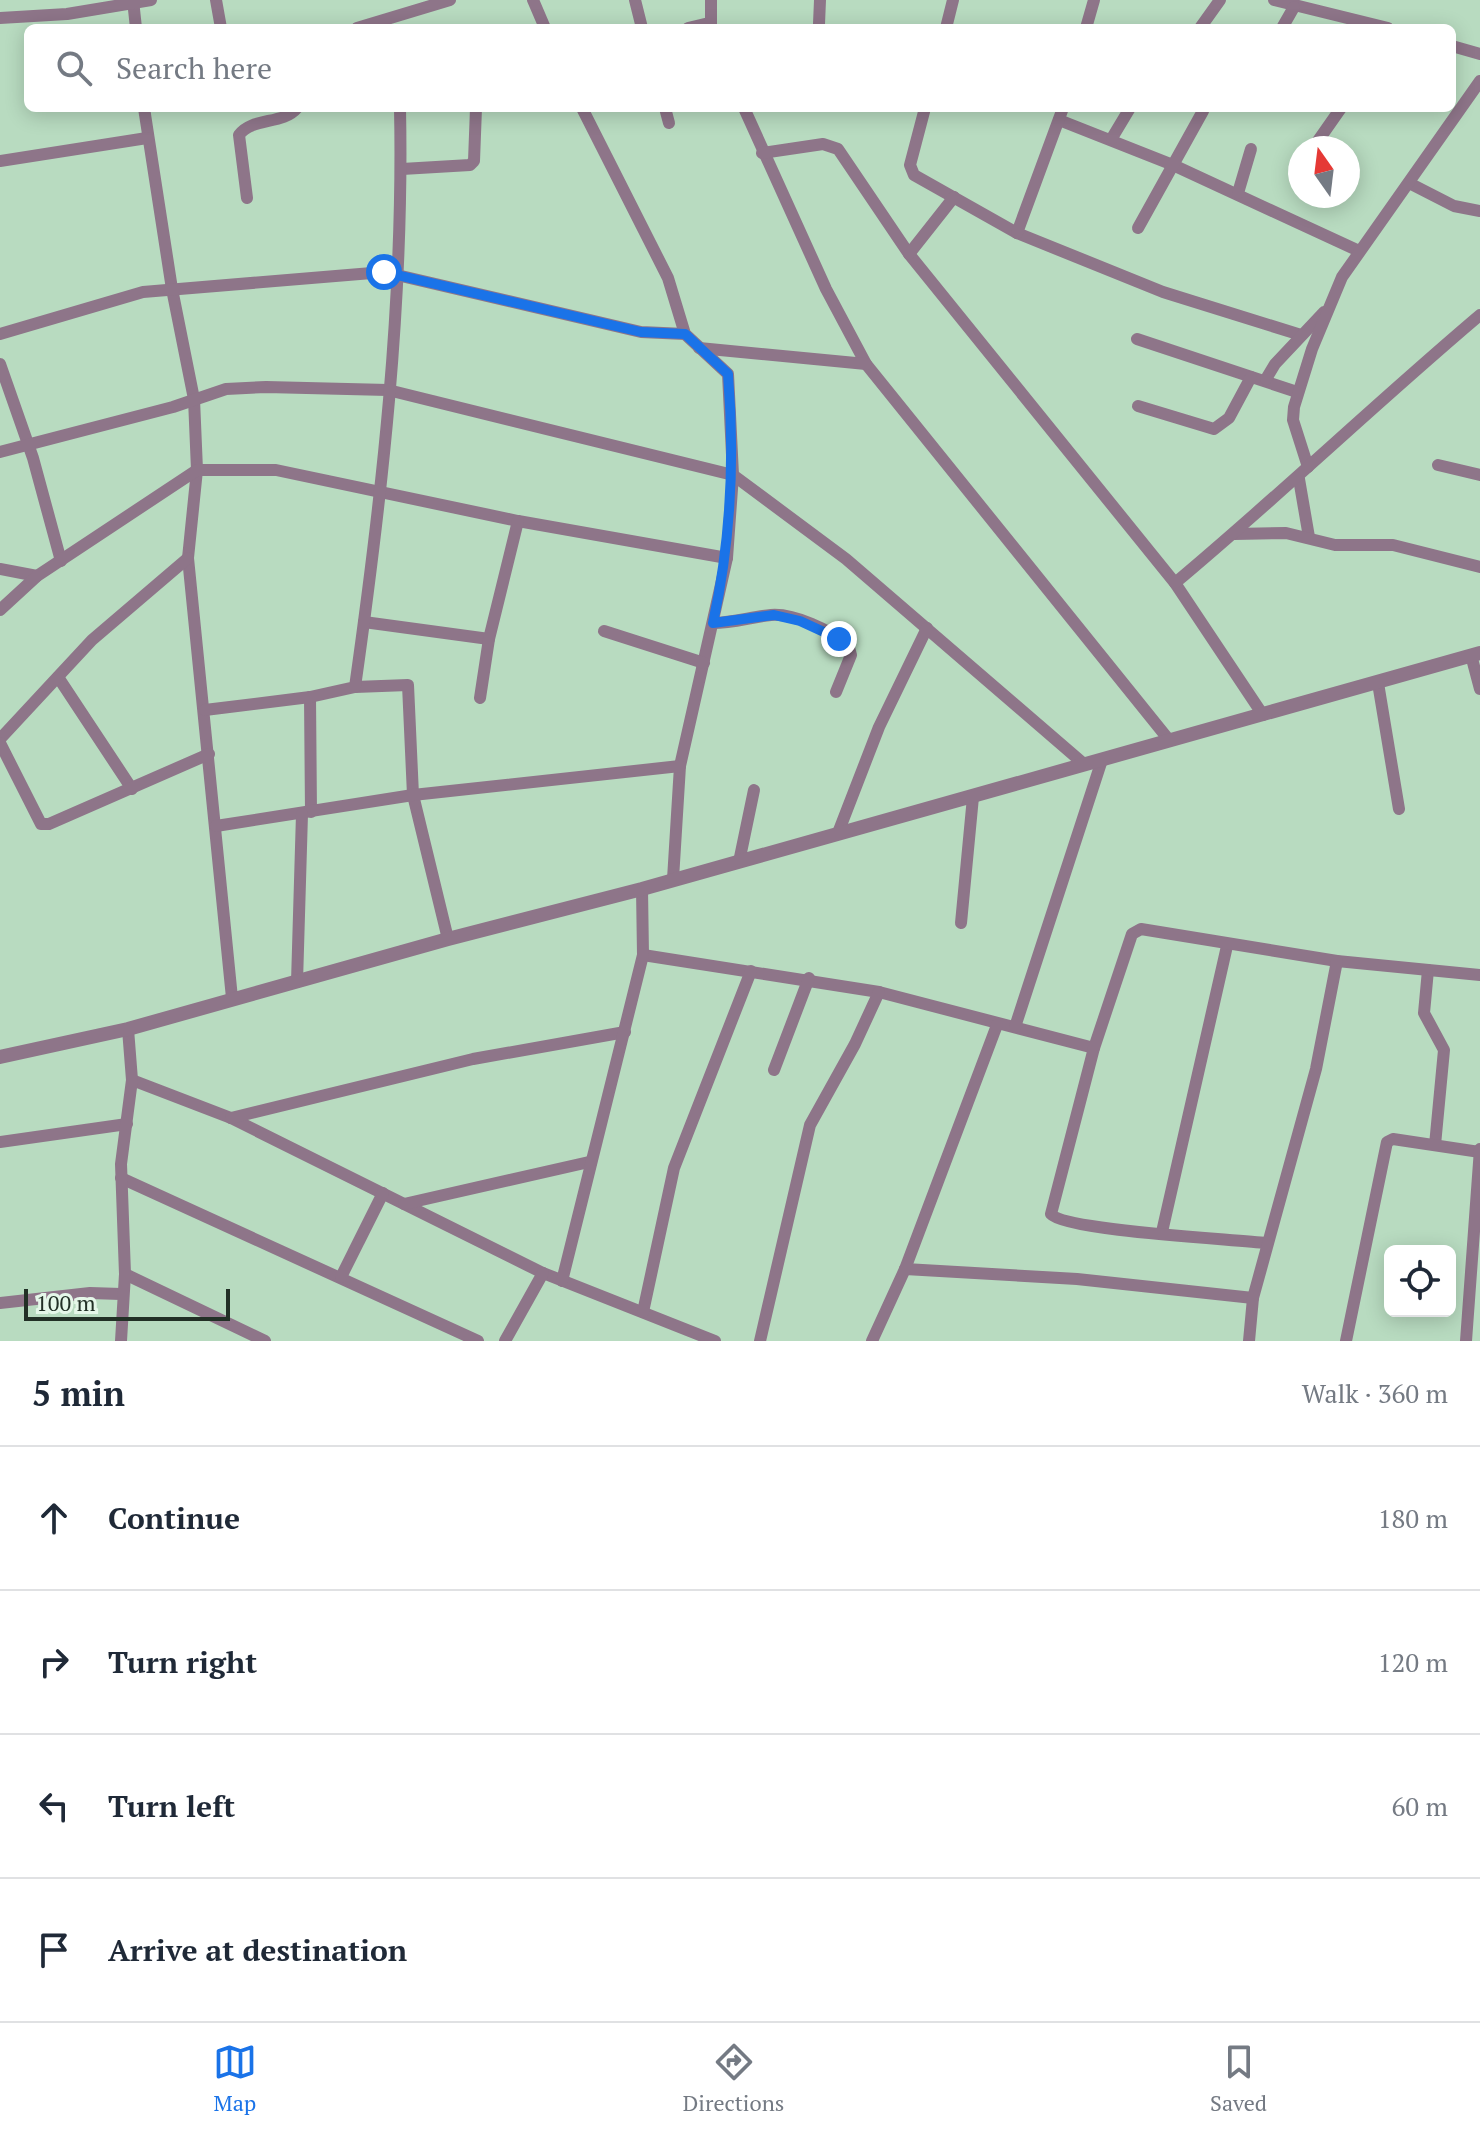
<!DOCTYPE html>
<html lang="en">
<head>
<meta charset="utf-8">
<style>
	:root { --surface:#fff; --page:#f6f6f7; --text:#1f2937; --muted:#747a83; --line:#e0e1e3; --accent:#1a73e8 }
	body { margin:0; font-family:"PT Serif",serif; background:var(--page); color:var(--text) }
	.controls { position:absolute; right:24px; bottom:24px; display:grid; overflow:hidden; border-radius:12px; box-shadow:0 4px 20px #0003 }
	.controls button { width:72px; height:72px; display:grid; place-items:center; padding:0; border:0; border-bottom:2px solid var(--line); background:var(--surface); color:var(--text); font:40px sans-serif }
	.compass { position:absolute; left:1288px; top:136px; width:72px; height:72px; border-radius:50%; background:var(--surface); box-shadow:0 4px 20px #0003; rotate:346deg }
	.scale { position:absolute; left:24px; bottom:20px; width:206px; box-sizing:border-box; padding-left:8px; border:4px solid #223026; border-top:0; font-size:22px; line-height:28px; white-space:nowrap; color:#223026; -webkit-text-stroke:6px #e5f7e9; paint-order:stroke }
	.stop { position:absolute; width:24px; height:24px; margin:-18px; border:6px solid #1a73e8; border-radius:50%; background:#fff }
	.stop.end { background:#1a73e8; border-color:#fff; box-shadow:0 2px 8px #0008 }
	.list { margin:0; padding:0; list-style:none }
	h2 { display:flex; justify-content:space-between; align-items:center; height:104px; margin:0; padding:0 32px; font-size:34px }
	h2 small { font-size:26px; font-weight:400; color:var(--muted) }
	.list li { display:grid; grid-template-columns:52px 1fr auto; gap:24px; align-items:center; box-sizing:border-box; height:144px; padding:0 32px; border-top:2px solid var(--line) }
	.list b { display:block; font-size:30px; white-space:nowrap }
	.list em { font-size:26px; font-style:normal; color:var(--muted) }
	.icon { flex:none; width:44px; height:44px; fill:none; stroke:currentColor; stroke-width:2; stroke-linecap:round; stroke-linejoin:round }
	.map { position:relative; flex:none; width:1480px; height:1341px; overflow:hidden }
	.search { position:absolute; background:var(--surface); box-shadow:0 4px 20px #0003; left:24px; right:24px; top:24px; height:88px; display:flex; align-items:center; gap:20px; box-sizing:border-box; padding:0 28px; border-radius:12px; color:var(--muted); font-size:30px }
	.sheet { height:680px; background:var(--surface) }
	nav { display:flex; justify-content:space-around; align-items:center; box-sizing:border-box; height:112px; border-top:2px solid var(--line); background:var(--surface); font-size:22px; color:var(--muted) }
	nav a { display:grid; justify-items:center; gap:4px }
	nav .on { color:var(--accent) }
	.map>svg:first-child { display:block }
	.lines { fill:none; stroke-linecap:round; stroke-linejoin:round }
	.minor { stroke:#8e7589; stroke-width:12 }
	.tertiary { stroke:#8e7589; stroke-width:14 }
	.route { stroke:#1a73e8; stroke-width:10 }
</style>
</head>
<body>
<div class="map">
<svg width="1480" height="1341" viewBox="0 0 1480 1341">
	<rect width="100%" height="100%" fill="#b8dbc0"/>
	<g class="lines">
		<!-- minor -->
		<g class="minor">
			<path d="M133,0L136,28"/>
			<path d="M216,0L221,28"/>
			<path d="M533,0L545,28"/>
			<path d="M635,0L642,28"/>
			<path d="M1274,0L1388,28"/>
			<path d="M0,18L67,14L151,0"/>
			<path d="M819,24L820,0"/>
			<path d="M357,28L450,0"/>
			<path d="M688,28L709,23"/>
			<path d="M711,28V0"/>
			<path d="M946,28L953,0"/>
			<path d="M1086,28L1094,0"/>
			<path d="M1200,28L1220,0"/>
			<path d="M1282,28L1294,7"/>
			<path d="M1452,46L1480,54"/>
			<path d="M144,108L172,289L194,399L197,470L188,558L232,998"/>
			<path d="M582,108L668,278L685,334L728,374L733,475L727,558L680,766L673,879"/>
			<path d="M665,108L669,123"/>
			<path d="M744,108L826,289L866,364L1169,740"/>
			<path d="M925,108L910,165L914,175L1017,233L1163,292L1301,335"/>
			<path d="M1059,120L1173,165L1359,251"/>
			<path d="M1112,138L1130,108"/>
			<path d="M1313,148L1341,108"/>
			<path d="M762,153L823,144L838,149L909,254L1175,583L1263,715"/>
			<path d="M0,161L147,138"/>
			<path d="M402,169L470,165L474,161L476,108"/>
			<path d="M1411,184L1454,206L1480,211"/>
			<path d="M1238,193L1251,149"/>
			<path d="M247,198L239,135C252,117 283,125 297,108"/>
			<path d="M1138,228L1203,111"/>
			<path d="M1017,233L1063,108"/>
			<path d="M909,254L954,197"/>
			<path d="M0,334L143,292L384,272L641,332L685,334"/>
			<path d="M1137,339L1297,392"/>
			<path d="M699,348L866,364"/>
			<path d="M0,364L33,458L61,561"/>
			<path d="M1266,379L1275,364L1324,312"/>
			<path d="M1138,406L1214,429L1229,418L1251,377"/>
			<path d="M0,452L173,407L226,389L266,387L388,390L733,475L846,559L1084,764"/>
			<path d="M1438,465L1480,475"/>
			<path d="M1308,467L1293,420L1294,407L1312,349L1342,277L1480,81"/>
			<path d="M1299,479L1309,537"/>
			<path d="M1234,534L1286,533L1335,545H1393L1480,567"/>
			<path d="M0,569L37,576"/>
			<path d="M1175,583C1279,496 1376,403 1480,315"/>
			<path d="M0,610L37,576L197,470H276L518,521L727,558"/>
			<path d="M364,622L489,639"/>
			<path d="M713,623C733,623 751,617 771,615C795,613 829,631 848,644L851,655L836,692"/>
			<path d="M604,631L704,663"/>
			<path d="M1471,655L1480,689"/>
			<path d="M58,677L132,789"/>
			<path d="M1378,683L1399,809"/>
			<path d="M355,687L408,685L413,795L448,939"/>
			<path d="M310,697L311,812"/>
			<path d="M480,698L489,639L518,521"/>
			<path d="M205,710L310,697L355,687C382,496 404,302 400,108"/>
			<path d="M0,739L92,640L188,558"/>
			<path d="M0,743L41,824H49L209,754"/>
			<path d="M216,826L413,795L680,766"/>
			<path d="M838,833L879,727L927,628"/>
			<path d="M739,862L754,790"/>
			<path d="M961,923L973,797"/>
			<path d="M643,955L879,992L1094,1048"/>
			<path d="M1428,970L1424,1013L1444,1050L1435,1145"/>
			<path d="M297,982L302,814"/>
			<path d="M1015,1027L1101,763"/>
			<path d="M774,1070L809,978"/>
			<path d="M132,1080L231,1118L543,1273L715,1341"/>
			<path d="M231,1118L473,1059L625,1032"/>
			<path d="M0,1142L127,1124"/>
			<path d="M121,1178L478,1341"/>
			<path d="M404,1204L589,1162"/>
			<path d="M1162,1232L1227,946"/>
			<path d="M1266,1243C1234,1239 1065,1231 1051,1214L1094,1048L1132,934L1141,929L1337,961L1480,975"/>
			<path d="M905,1269L1077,1279L1253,1298"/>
			<path d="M125,1274L265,1341"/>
			<path d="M341,1277L383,1193"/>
			<path d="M562,1281L643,955L642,889"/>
			<path d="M0,1303L90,1293L121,1294"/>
			<path d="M643,1312L674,1168L751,971"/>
			<path d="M121,1341L125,1274L121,1164L132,1080L128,1029"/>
			<path d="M505,1341L543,1273"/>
			<path d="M760,1341L810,1125L855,1044L879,992"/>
			<path d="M872,1341L905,1269L997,1025"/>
			<path d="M1249,1341L1253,1298L1316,1069L1337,961"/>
			<path d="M1346,1341L1387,1142L1393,1139L1480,1152"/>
			<path d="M1466,1341L1480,1149"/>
		</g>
		<!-- tertiary -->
		<path class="tertiary" d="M0,1057L128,1029L448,939L642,889L1480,653"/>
	</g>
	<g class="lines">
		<!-- route -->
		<path class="route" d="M384,272L641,332L685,334L728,374C735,459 731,540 713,623L774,615L800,621L839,639"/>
	</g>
</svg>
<div class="controls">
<button><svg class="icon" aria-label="locate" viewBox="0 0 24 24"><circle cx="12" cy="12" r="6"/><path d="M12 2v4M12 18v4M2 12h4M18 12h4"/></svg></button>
</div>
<svg class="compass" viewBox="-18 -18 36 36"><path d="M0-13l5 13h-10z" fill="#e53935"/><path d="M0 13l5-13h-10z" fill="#747a83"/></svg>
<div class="scale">100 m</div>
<div class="stop" style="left:384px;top:272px"></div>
<div class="stop end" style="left:839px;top:639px"></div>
<div class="search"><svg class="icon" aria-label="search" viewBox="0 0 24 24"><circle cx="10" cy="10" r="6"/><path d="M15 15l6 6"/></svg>Search here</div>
</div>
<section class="sheet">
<h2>5 min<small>Walk · 360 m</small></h2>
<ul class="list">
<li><svg class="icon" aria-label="ahead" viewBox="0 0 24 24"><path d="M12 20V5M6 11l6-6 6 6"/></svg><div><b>Continue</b></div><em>180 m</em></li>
<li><svg class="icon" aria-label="right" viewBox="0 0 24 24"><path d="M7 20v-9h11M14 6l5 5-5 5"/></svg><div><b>Turn right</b></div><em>120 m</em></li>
<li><svg class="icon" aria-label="left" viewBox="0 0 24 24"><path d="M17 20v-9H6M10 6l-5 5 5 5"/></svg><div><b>Turn left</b></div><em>60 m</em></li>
<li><svg class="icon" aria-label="arrive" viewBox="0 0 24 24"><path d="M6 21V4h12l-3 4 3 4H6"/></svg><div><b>Arrive at destination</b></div></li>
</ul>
</section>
<nav>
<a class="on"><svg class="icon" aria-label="map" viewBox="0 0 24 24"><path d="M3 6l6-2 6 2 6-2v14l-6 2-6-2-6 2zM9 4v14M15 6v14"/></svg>Map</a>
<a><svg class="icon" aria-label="directions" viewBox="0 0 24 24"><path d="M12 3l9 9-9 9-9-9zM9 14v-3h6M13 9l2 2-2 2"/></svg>Directions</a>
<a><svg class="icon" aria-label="saved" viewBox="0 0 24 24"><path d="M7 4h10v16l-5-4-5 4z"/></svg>Saved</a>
</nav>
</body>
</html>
